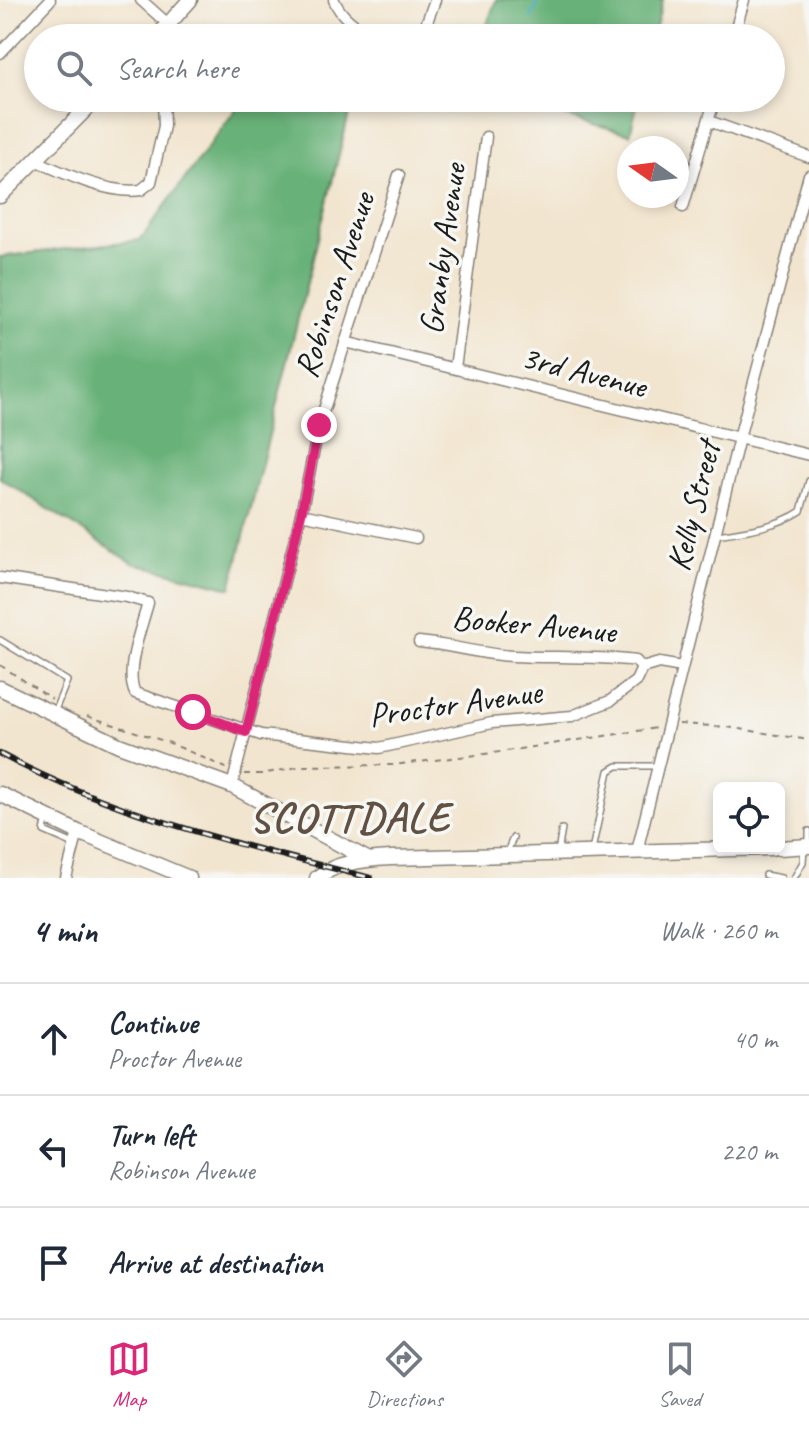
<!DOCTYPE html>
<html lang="en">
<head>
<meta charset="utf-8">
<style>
	:root { --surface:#fff; --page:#f6f6f7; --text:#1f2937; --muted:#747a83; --line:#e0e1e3; --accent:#db2777 }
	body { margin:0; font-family:Caveat,sans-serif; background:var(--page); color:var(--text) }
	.controls { position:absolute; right:24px; bottom:24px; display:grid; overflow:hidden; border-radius:12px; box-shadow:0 4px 12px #0003 }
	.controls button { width:72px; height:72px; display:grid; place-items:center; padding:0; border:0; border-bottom:2px solid var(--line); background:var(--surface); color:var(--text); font:40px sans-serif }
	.compass { position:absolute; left:617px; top:136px; width:72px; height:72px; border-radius:50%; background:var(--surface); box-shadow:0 4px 12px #0003; rotate:284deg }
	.stop { position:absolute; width:24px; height:24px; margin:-18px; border:6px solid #db2777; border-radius:50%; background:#fff }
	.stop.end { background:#db2777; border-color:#fff; box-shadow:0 2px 8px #0008 }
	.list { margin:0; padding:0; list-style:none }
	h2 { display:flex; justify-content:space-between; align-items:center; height:104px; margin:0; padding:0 32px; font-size:34px }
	h2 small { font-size:26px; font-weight:400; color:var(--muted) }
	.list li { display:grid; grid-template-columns:52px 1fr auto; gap:24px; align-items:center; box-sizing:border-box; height:112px; padding:0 32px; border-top:2px solid var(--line) }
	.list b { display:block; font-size:30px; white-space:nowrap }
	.list p { margin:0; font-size:26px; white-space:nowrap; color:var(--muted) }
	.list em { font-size:26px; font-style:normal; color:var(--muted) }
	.icon { flex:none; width:44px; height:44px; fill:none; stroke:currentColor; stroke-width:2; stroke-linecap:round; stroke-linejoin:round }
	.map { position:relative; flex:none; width:809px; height:878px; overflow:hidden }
	.search { position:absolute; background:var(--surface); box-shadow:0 4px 12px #0003; left:24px; right:24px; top:24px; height:88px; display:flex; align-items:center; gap:20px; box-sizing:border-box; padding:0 28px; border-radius:44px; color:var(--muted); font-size:30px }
	.sheet { height:440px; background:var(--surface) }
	nav { display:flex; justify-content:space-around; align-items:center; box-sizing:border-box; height:112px; border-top:2px solid var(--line); background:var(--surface); font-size:22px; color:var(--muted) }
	nav a { display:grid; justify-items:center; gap:4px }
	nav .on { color:var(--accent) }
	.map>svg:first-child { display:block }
	.forest { fill:#68b178; stroke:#42664a; stroke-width:2 }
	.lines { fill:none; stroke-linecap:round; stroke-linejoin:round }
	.stream { stroke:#40aabf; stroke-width:3 }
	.lane-casing { stroke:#878076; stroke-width:8 }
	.street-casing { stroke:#878076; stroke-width:13 }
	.secondary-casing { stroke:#878076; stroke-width:17 }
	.path { stroke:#878076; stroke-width:2; stroke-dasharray:6 6; stroke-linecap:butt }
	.lane { stroke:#fff; stroke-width:5 }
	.street { stroke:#fff; stroke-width:10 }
	.secondary { stroke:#fff; stroke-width:14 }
	.rail-casing { stroke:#1c1c1c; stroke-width:6 }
	.rail { stroke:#f6f6f2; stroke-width:3; stroke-dasharray:9; stroke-linecap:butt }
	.route { stroke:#db2777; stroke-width:10 }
	.labels { text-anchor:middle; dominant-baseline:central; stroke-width:7; stroke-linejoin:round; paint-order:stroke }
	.street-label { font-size:34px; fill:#1c1c1c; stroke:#f6f6f2 }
	.district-label { font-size:42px; font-weight:bold; letter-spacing:2px; fill:#625143; stroke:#f6f6f2 }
</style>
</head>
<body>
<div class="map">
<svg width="809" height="878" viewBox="0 0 809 878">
	<rect width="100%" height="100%" fill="#f6f6f2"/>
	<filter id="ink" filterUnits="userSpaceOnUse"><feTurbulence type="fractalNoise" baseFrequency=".0125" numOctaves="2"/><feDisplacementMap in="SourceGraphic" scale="16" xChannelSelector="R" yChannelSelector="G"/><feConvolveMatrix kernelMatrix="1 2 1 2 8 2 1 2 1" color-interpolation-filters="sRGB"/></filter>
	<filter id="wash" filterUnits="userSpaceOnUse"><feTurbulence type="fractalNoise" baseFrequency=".006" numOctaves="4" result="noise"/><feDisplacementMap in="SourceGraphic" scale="32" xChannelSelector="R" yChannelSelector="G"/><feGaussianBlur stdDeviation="1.8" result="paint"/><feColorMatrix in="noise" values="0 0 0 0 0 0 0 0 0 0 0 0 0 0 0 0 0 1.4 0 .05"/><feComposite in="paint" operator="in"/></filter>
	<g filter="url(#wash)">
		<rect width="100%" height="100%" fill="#f2e5cf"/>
		<!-- forest -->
		<g class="forest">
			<path d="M496,0H663L653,38H482Z"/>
			<path d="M244,98H353L231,588L133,563L0,478V257L140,240Z"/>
			<path d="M499,98H639L630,134Z"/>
		</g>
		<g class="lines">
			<!-- stream -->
			<path class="stream" d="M531,17L540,0"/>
		</g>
	</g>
	<g filter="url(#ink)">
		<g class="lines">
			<!-- lane casing -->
			<g class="lane-casing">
				<g id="lane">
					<path d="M716,535C744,531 777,527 801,511L809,481"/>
					<path d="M0,640L67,681L55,710"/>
					<path d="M47,818L44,831L74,844"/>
					<path d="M809,845V831"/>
					<path d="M592,850L609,771L617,766H657"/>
					<path d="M558,852L562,829"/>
					<path d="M506,854L513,838"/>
					<path d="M765,875L781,878"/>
					<path d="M794,878L803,862L804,847"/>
				</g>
			</g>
			<!-- street casing -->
			<g class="street-casing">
				<g id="street">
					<path d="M141,0L169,25"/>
					<path d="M334,0C341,18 360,30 378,38"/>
					<path d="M421,38L435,0"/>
					<path d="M733,38L744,0"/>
					<path d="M0,53L50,0"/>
					<path d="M709,121L809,157"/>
					<path d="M35,160C62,173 110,195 141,190L151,182L164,126L163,98"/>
					<path d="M683,207L715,98"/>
					<path d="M345,342L809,455"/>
					<path d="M455,368L486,137"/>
					<path d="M301,514L416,538"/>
					<path d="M0,578L127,597L148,603C142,626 124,671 135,693L261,735L379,748L492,723L572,716L610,701L636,681L642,668L659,663L682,667"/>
					<path d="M419,642C451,645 480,654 512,656C554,658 594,656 636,661L642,668"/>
					<path d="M232,786L301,514L319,425L399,175"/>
					<path d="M637,851L739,438L809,175"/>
					<path d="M66,878L78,832"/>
				</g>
			</g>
			<!-- secondary casing -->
			<g class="secondary-casing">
				<g id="secondary">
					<path d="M156,38L190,0"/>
					<path d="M0,196L97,98"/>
					<path d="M0,688L119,745L232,786L367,859"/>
					<path d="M0,794L78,832L189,878"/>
					<path d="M779,848L809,846"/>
					<path d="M317,878C335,862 368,859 391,858L772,848"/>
				</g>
			</g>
			<!-- path -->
			<g class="path">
				<path d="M0,665L52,699"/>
				<path d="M87,716L170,743L226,768"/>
				<path d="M679,724L727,727L809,740"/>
				<path d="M244,774H262L303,766L393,765L493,753L657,728"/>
			</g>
			<!-- lane -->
			<use href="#lane" class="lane"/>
			<!-- street -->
			<use href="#street" class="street"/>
			<!-- secondary -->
			<use href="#secondary" class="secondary"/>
			<!-- rail casing -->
			<g class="rail-casing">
				<path id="rail" d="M0,754C116,816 244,846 371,878"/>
			</g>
			<!-- rail -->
			<use href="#rail" class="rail"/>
		</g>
	</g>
	<g class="lines" filter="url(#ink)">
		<!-- route -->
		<path class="route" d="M193,712L246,732L301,514L319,425"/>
	</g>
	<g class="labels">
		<!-- street labels -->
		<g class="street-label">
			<text transform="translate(442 249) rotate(-82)">Granby Avenue</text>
			<text transform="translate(334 285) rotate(-72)">Robinson Avenue</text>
			<text transform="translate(584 371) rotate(14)">3rd Avenue</text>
			<text transform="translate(693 506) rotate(-76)">Kelly Street</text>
			<text transform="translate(534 624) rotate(5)">Booker Avenue</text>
			<text transform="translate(455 703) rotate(-8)">Proctor Avenue</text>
		</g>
		<!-- district labels -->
		<g class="district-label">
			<text x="350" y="817">SCOTTDALE</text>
		</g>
	</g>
</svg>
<div class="controls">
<button><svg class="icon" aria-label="locate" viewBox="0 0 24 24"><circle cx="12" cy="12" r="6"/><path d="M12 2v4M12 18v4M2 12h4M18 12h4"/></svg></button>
</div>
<svg class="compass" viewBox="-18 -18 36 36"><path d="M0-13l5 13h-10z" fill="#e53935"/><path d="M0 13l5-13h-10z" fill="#747a83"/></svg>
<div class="stop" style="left:193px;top:712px"></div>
<div class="stop end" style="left:319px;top:425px"></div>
<div class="search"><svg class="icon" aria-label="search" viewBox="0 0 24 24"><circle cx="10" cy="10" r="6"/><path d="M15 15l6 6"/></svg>Search here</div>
</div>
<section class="sheet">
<h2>4 min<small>Walk · 260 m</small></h2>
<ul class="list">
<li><svg class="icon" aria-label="ahead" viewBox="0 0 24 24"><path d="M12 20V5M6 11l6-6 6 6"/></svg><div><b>Continue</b><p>Proctor Avenue</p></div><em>40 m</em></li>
<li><svg class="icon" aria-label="left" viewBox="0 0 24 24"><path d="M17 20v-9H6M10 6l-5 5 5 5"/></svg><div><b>Turn left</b><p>Robinson Avenue</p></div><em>220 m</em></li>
<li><svg class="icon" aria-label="arrive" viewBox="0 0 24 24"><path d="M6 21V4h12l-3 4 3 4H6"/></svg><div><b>Arrive at destination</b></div></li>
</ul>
</section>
<nav>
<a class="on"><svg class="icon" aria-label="map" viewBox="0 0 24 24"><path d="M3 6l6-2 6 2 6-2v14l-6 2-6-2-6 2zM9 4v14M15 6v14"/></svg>Map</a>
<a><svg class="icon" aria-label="directions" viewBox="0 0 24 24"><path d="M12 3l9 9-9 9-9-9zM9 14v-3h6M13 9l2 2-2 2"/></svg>Directions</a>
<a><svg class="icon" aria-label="saved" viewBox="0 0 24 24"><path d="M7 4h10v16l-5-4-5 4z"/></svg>Saved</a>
</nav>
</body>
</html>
